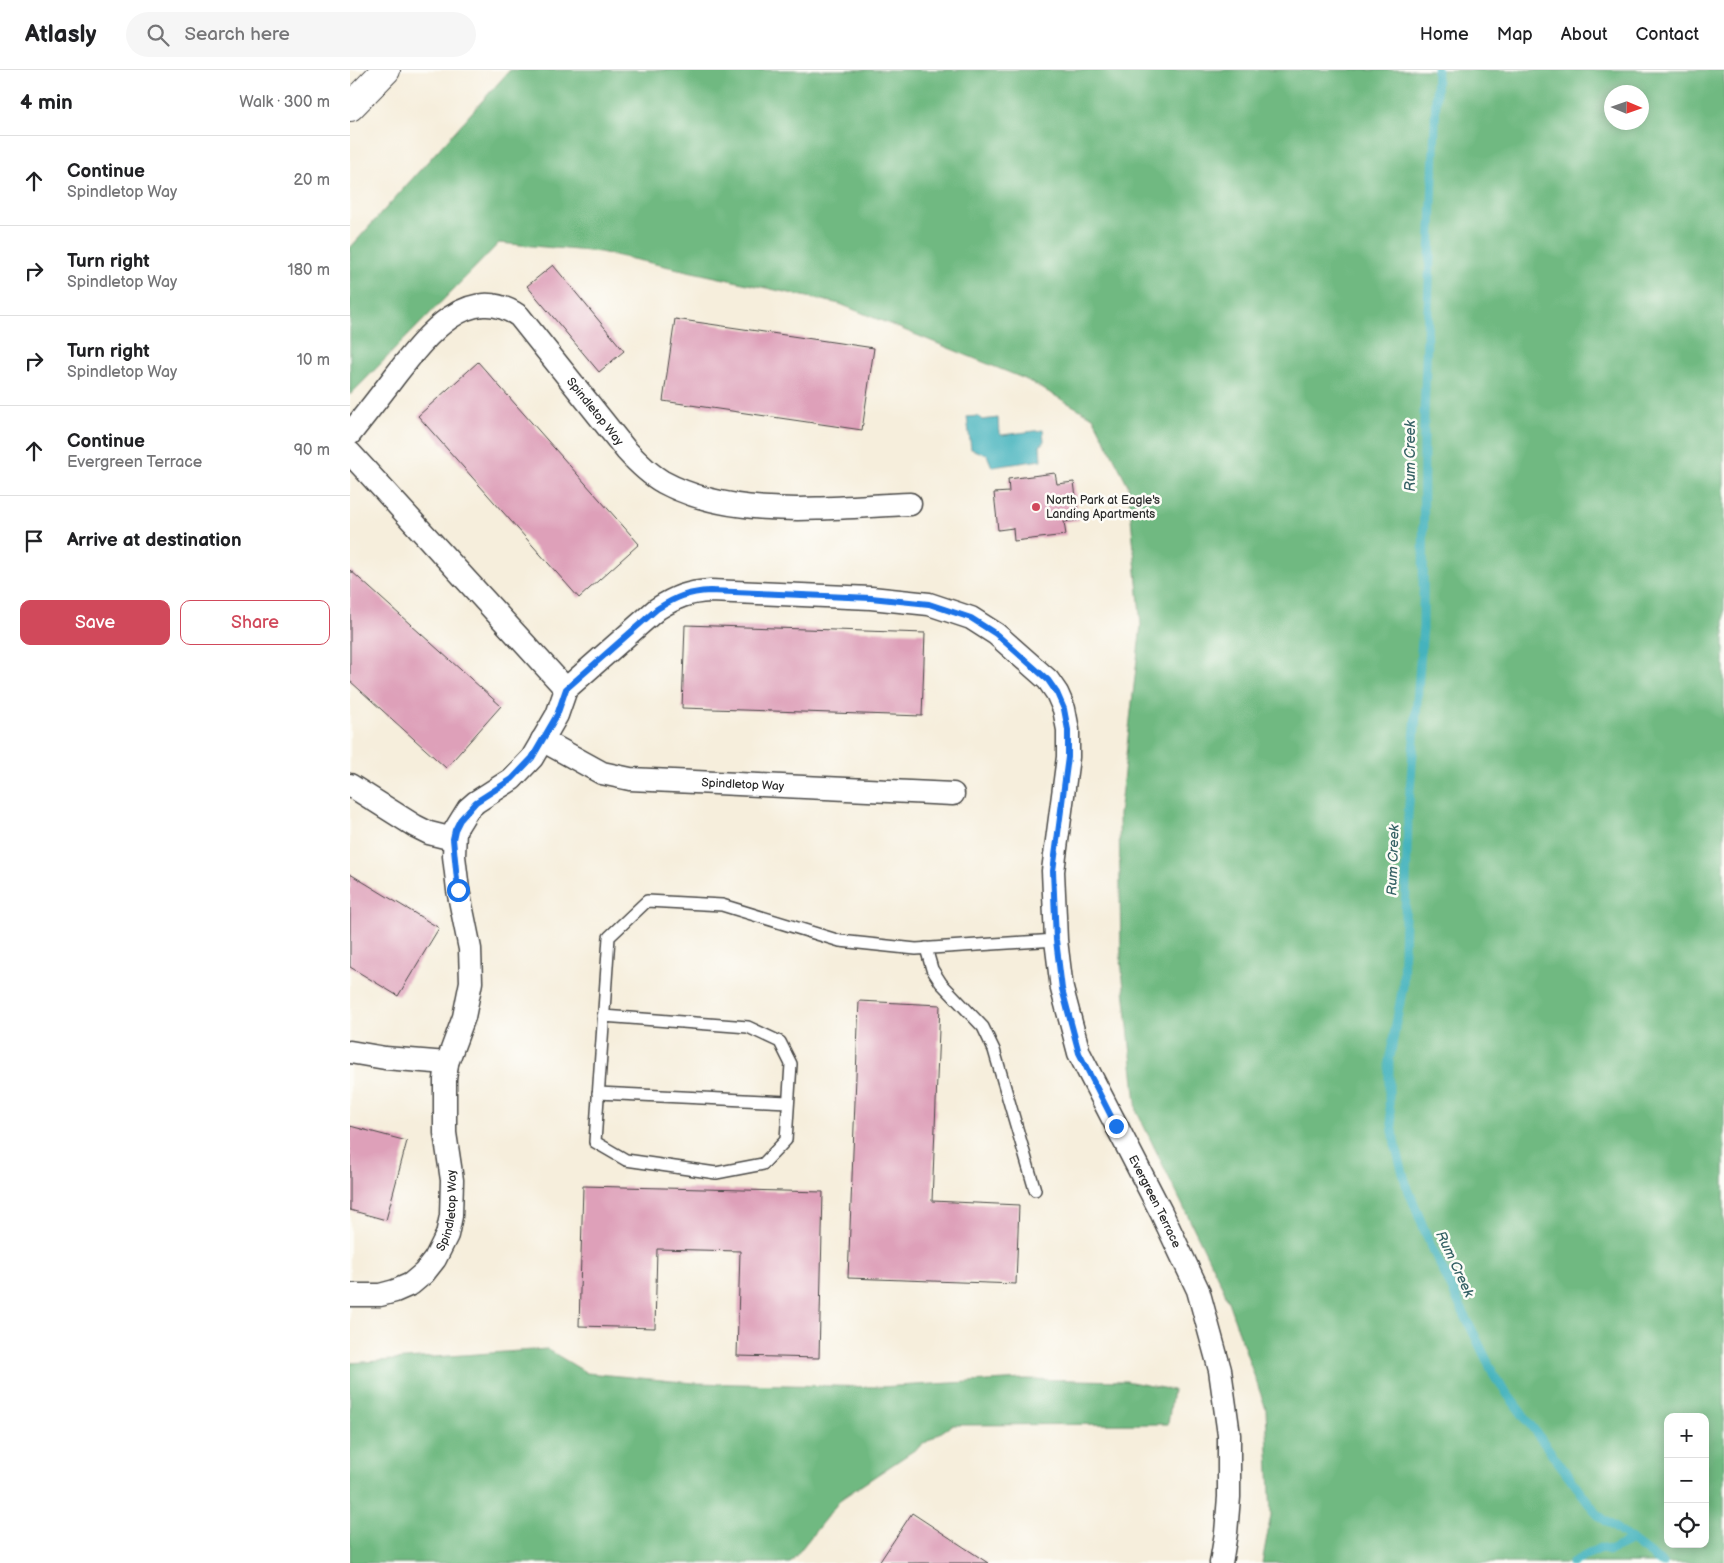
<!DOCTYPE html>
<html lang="en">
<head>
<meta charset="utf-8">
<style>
	:root { --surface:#fff; --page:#f6f6f6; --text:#202124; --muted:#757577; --line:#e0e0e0; --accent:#d1495b }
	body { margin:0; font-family:"Balsamiq Sans",sans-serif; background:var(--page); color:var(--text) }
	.controls { position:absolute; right:15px; bottom:15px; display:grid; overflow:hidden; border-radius:10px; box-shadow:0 2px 12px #0003 }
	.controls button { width:45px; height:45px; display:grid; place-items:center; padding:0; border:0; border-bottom:1px solid var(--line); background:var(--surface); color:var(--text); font:25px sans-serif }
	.compass { position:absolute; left:1254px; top:15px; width:45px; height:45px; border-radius:50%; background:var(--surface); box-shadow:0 2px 12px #0003; rotate:92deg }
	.stop { position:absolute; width:15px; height:15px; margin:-11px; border:4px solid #1a73e8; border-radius:50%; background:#fff }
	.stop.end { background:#1a73e8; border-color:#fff; box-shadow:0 1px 5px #0008 }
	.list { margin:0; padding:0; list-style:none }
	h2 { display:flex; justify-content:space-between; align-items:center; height:65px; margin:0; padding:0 20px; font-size:21px }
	h2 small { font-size:16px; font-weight:400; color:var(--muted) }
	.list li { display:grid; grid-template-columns:32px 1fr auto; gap:15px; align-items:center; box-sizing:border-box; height:90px; padding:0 20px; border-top:1px solid var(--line) }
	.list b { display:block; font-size:19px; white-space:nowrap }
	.list p { margin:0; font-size:16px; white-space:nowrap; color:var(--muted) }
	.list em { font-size:16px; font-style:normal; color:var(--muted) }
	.actions { display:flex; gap:10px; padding:15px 20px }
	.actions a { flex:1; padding:11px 0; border:1px solid var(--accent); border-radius:10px; text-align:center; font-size:18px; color:var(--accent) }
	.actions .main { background:var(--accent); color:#fff }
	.icon { flex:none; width:28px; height:28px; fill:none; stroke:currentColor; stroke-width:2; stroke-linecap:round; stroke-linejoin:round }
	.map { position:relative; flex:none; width:1374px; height:1493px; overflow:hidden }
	header { display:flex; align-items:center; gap:30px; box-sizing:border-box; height:70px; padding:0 25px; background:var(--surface); border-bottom:1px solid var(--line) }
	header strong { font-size:24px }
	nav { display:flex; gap:28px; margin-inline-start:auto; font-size:18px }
	.search { width:350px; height:45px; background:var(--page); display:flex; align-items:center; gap:12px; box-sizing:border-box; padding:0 18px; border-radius:28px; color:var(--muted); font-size:19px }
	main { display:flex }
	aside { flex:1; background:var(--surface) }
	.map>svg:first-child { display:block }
	.forest { fill:#6fb981; stroke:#4d7256; fill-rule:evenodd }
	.water { fill:#44b3bd; stroke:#386f74 }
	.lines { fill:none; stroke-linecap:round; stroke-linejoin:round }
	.stream { stroke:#44b3bd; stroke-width:9 }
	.building { fill:#dea0b9 }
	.service-casing { stroke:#494846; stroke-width:14 }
	.minor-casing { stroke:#494846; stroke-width:25 }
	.motorway-casing { stroke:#494846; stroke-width:30 }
	.service { stroke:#fff; stroke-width:11 }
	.minor { stroke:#fff; stroke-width:22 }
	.motorway { stroke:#fff; stroke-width:28 }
	.route { stroke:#1a73e8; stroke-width:6 }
	.poi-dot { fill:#d1495b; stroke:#fdfcf7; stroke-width:2 }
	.labels { text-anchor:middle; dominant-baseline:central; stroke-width:5; stroke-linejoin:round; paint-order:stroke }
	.street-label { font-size:12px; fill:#2b2b2b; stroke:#fdfcf7 }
	.poi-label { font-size:12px; fill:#2b2b2b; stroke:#fdfcf7; text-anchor:start }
	.water-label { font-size:14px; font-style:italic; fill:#356165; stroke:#fdfcf7 }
</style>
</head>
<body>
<header>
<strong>Atlasly</strong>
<div class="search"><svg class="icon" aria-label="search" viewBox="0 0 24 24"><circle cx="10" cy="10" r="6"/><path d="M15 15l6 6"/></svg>Search here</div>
<nav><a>Home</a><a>Map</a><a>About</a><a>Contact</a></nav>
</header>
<main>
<aside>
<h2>4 min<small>Walk · 300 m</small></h2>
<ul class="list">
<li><svg class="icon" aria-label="ahead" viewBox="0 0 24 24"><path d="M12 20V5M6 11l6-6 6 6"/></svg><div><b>Continue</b><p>Spindletop Way</p></div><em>20 m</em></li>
<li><svg class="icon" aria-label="right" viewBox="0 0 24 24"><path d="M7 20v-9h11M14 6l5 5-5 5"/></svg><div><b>Turn right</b><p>Spindletop Way</p></div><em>180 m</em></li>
<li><svg class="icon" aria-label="right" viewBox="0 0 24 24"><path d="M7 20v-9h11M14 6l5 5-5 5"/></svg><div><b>Turn right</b><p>Spindletop Way</p></div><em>10 m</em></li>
<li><svg class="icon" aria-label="ahead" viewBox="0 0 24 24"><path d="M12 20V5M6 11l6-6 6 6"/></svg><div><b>Continue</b><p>Evergreen Terrace</p></div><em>90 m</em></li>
<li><svg class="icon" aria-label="arrive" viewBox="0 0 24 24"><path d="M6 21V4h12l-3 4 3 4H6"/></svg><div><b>Arrive at destination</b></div></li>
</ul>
<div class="actions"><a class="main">Save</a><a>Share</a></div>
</aside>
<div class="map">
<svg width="1374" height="1493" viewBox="0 0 1374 1493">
	<rect width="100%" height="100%" fill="#fdfcf7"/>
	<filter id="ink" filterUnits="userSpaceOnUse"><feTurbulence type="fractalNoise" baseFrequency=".02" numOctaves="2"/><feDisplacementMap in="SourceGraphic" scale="10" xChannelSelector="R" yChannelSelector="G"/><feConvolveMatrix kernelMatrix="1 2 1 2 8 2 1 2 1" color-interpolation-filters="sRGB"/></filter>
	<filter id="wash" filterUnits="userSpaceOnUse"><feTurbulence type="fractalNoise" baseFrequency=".0096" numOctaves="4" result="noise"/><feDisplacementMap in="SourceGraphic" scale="20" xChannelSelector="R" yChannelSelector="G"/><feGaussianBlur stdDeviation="1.12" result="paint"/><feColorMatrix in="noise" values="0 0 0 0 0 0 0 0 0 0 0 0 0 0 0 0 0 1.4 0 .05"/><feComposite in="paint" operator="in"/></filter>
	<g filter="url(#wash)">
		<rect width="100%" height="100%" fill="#f6eedc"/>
		<!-- forest -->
		<g class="forest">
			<path d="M160,0H1374V1493H912L921,1445L916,1339L874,1220L787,1042L771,890L769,745L791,555L778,415L743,347L675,309L490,234L250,182L149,173L0,325V178ZM1262,22H1292V52H1262ZM1318,1347H1355V1474H1318Z"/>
			<path d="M197,1279L237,1303L344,1313L529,1317L674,1309L776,1311L823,1320L818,1354L602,1355L491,1429L440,1493H0V1293Z"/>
		</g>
		<!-- water -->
		<path class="water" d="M628,346L632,350L648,348L649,363L652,365L693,360L694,371L690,376L691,390L642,397L637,385L621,379L617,347Z"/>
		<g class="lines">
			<!-- stream -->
			<g class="stream">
				<path d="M1087,0L1074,347L1073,556L1058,746L1053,916L1039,992V1033L1045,1074L1056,1114L1080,1174L1146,1309L1248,1445L1312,1493"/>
				<path d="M1222,1493L1250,1478L1259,1481L1282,1470"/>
			</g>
		</g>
		<g id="blocks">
			<!-- building -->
			<g class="building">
				<path d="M203,195L274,281L249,302L177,216Z"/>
				<path d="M325,249L524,278L512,360L313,331Z"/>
				<path d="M128,292L289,474L229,528L68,346Z"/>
				<path d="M705,403L707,414L724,412L729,450L714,452L716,465L664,471L663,458L648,460L644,423L659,422L658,409Z"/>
				<path d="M0,500L151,636L96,698L0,611Z"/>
				<path d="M335,555L575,563L572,646L332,638Z"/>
				<path d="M0,804L89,858L48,926L0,897Z"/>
				<path d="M509,931L590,935L582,1131L669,1135L666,1214L498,1208Z"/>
				<path d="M0,1056L57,1071L36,1150L0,1140Z"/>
				<path d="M233,1116L473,1122L469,1288L387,1286L390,1181L307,1179L305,1258L229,1256Z"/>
				<path d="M562,1443L638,1493H529Z"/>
			</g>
		</g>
	</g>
	<g filter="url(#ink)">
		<use href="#blocks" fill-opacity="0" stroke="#494846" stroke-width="1"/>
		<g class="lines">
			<!-- service casing -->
			<g class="service-casing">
				<g id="service">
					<path d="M576,878L582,899L591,913L633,957L644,980L685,1120"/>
					<path d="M253,946L398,957L430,972L441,994L436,1070L413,1094L366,1103L276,1090L245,1072L259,867L297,831L372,835L490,871L566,879L706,870"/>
					<path d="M248,1023L438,1032"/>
				</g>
			</g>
			<!-- minor casing -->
			<g class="minor-casing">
				<g id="minor">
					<path id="s1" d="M0,364C15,345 30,326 45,306C73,270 117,210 169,246L276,380C287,392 299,404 313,412C385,451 481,437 560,434"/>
					<path d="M0,383L216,619"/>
					<path id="s2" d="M192,670L252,703L280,709L603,724"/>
					<path d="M0,715L65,756L79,763L103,769"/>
					<path d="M0,982L35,988L97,993"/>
					<path id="s3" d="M0,1225H30L45,1221L61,1214L74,1203L85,1189L97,1165L101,1146L102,1110L95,1063V1010L97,993L114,947L121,912L120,879L108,820L104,786L105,760L118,739L126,732L162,709L182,688L207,645L216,619L307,539C326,527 338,522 360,521L521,528L579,534L621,548L646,564L698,610L707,623L714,639L718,660V687L703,801L706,870L712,919L729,983L811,1142L848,1220L870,1300L879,1365V1427L876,1463L871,1493"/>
				</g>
			</g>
			<!-- motorway casing -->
			<g class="motorway-casing">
				<path id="motorway" d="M0,37L36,0"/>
			</g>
			<!-- service -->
			<use href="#service" class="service"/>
			<!-- minor -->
			<use href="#minor" class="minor"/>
			<!-- motorway -->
			<use href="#motorway" class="motorway"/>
		</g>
	</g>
	<g class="lines" filter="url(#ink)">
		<!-- route -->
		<path class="route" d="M108,820L103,769L105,760L110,750L126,732L162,709L182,688L207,645L216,619L307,539C326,527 338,522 360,521L521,528L579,534L621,548L646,564L698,610L707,623L714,639L718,660V687L703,801L706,870L712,919L729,983L766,1056"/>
	</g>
	<!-- markers -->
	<circle class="poi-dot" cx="686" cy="437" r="5"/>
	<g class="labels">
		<!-- street labels -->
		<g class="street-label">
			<text stroke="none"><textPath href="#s1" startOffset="350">Spindletop Way</textPath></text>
			<text stroke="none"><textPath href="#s2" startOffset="210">Spindletop Way</textPath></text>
			<text stroke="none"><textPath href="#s3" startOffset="1809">Evergreen Terrace</textPath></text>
			<text stroke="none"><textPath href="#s3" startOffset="149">Spindletop Way</textPath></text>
		</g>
		<!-- poi labels -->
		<g class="poi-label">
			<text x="696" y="430">North Park at Eagle's<tspan x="696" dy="14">Landing Apartments</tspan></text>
		</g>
		<!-- water labels -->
		<g class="water-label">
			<text transform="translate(1060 386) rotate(-90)">Rum Creek</text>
			<text transform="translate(1043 790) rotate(-88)">Rum Creek</text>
			<text transform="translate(1105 1194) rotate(65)">Rum Creek</text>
		</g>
	</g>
</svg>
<div class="controls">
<button>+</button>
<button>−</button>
<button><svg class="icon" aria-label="locate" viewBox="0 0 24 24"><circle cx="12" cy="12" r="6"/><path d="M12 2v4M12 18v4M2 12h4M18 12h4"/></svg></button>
</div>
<svg class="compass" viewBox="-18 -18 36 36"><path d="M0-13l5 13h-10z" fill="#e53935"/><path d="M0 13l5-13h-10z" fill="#757577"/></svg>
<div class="stop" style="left:108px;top:820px"></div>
<div class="stop end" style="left:766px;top:1056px"></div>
</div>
</main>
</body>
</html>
